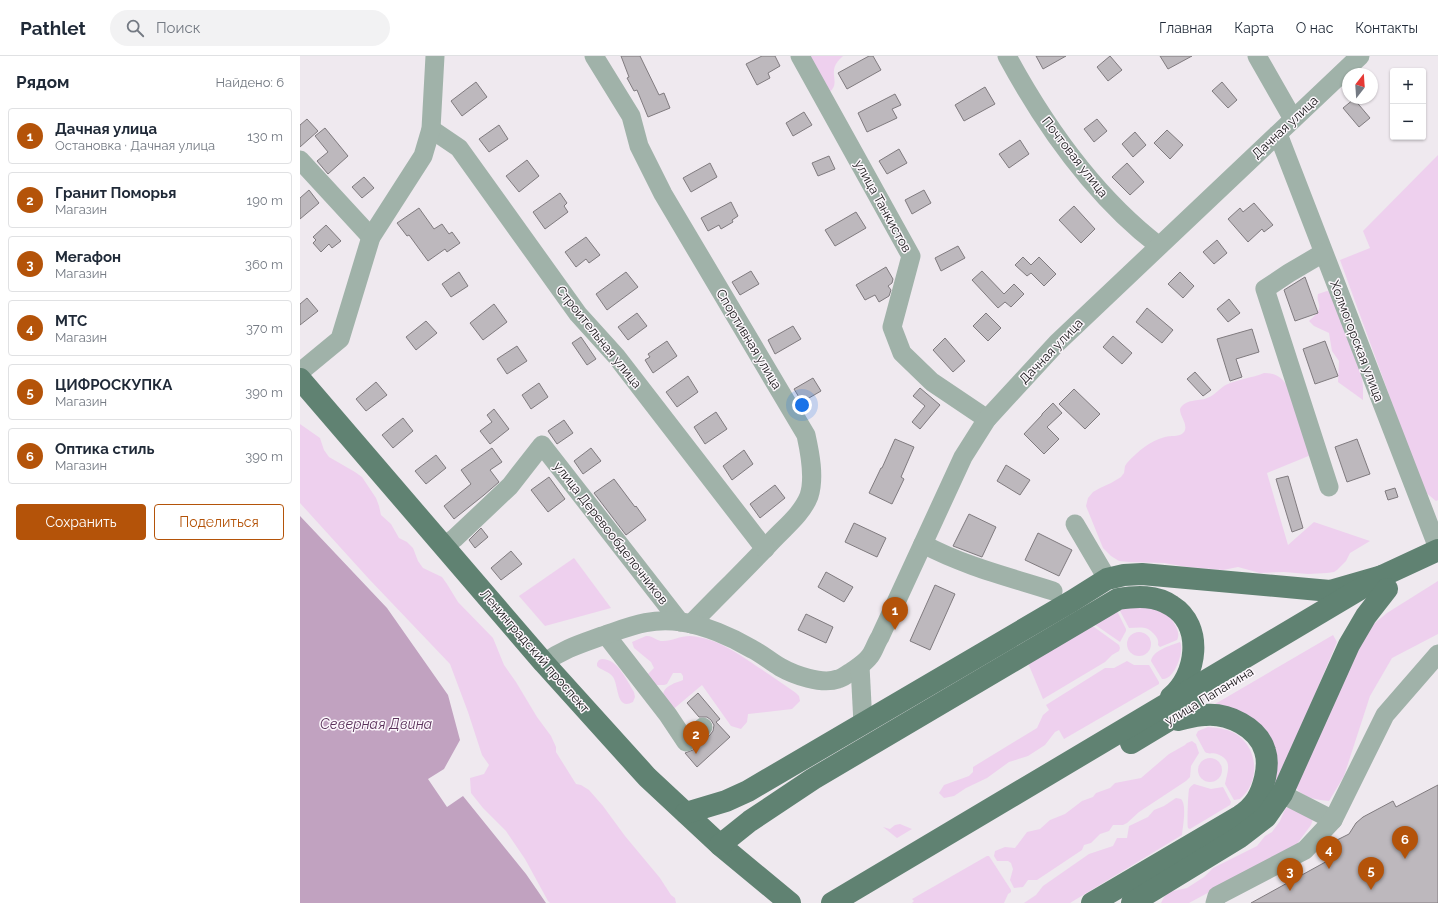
<!DOCTYPE html>
<html lang="ru">
<head>
<meta charset="utf-8">
<style>
	:root { --surface:#fff; --page:#f2f2f3; --text:#1f2937; --muted:#747a83; --line:#e0e1e3; --accent:#b45309 }
	body { margin:0; font-family:Raleway,sans-serif; background:var(--page); color:var(--text) }
	.controls { position:absolute; right:12px; top:12px; display:grid; overflow:hidden; border-radius:4px; box-shadow:0 1px 3px #0004 }
	.controls button { width:36px; height:36px; display:grid; place-items:center; padding:0; border:0; border-bottom:1px solid var(--line); background:var(--surface); color:var(--text); font:20px sans-serif }
	.compass { position:absolute; left:1042px; top:12px; width:36px; height:36px; border-radius:50%; background:var(--surface); box-shadow:0 1px 3px #0004; rotate:17deg }
	.you { position:absolute; left:502px; top:349px; width:14px; height:14px; margin:-10px; border:3px solid #fff; border-radius:50%; background:#1a73e8; box-shadow:0 0 0 6px #1a73e833 }
	.badge { display:grid; place-items:center; width:26px; height:26px; border-radius:50%; background:var(--accent); color:#fff; font-size:13px; font-weight:700 }
	.pin { position:absolute; translate:-50% -33px; filter:drop-shadow(0 1px 2px #0008) }
	.pin::after { content:''; position:absolute; top:21px; width:14px; height:12px; background:inherit; clip-path:polygon(0 0,100% 0,50% 100%) }
	.list { margin:0; padding:0; list-style:none }
	h2 { display:flex; justify-content:space-between; align-items:center; height:52px; margin:0; padding:0 16px; font-size:17px }
	h2 small { font-size:13px; font-weight:400; color:var(--muted) }
	.list li { display:grid; grid-template-columns:26px 1fr auto; gap:12px; align-items:center; box-sizing:border-box; height:56px; margin:0 8px 8px; padding:0 8px; border:1px solid var(--line); border-radius:4px }
	.list b { display:block; font-size:15px; white-space:nowrap }
	.list p { margin:0; font-size:13px; white-space:nowrap; color:var(--muted) }
	.list em { font-size:13px; font-style:normal; color:var(--muted) }
	.actions { display:flex; gap:8px; padding:12px 16px }
	.actions a { flex:1; padding:9px 0; border:1px solid var(--accent); border-radius:4px; text-align:center; font-size:14px; color:var(--accent) }
	.actions .main { background:var(--accent); color:#fff }
	.icon { flex:none; width:22px; height:22px; fill:none; stroke:currentColor; stroke-width:2; stroke-linecap:round; stroke-linejoin:round }
	.map { position:relative; flex:none; width:1138px; height:847px; overflow:hidden }
	header { display:flex; align-items:center; gap:24px; box-sizing:border-box; height:56px; padding:0 20px; background:var(--surface); border-bottom:1px solid var(--line) }
	header strong { font-size:19px }
	nav { display:flex; gap:22px; margin-inline-start:auto; font-size:14px }
	.search { width:280px; height:36px; background:var(--page); display:flex; align-items:center; gap:10px; box-sizing:border-box; padding:0 14px; border-radius:22px; color:var(--muted); font-size:15px }
	main { display:flex }
	aside { flex:1; background:var(--surface) }
	.map>svg:first-child { display:block }
	.green { fill:#eed0ee }
	.water { fill:#c1a2c0 }
	.building { fill:#bdb8bd; stroke:#807b7f }
	.lines { fill:none; stroke-linecap:round; stroke-linejoin:round }
	.minor { stroke:#a0b2a9; stroke-width:19 }
	.major { stroke:#608272; stroke-width:22 }
	.labels { text-anchor:middle; dominant-baseline:central; stroke-width:3; stroke-linejoin:round; paint-order:stroke }
	.street-label { font-size:13px; fill:#1a181a; stroke:#fcf7fc }
	.water-label { font-size:14px; font-style:italic; fill:#5a315a; stroke:#fcf7fc }
</style>
</head>
<body>
<header>
<strong>Pathlet</strong>
<div class="search"><svg class="icon" aria-label="search" viewBox="0 0 24 24"><circle cx="10" cy="10" r="6"/><path d="M15 15l6 6"/></svg>Поиск</div>
<nav><a>Главная</a><a>Карта</a><a>О нас</a><a>Контакты</a></nav>
</header>
<main>
<aside>
<h2>Рядом<small>Найдено: 6</small></h2>
<ul class="list">
<li><span class="badge">1</span><div><b>Дачная улица</b><p>Остановка · Дачная улица</p></div><em>130 m</em></li>
<li><span class="badge">2</span><div><b>Гранит Поморья</b><p>Магазин</p></div><em>190 m</em></li>
<li><span class="badge">3</span><div><b>Мегафон</b><p>Магазин</p></div><em>360 m</em></li>
<li><span class="badge">4</span><div><b>МТС</b><p>Магазин</p></div><em>370 m</em></li>
<li><span class="badge">5</span><div><b>ЦИФРОСКУПКА</b><p>Магазин</p></div><em>390 m</em></li>
<li><span class="badge">6</span><div><b>Оптика стиль</b><p>Магазин</p></div><em>390 m</em></li>
</ul>
<div class="actions"><a class="main">Сохранить</a><a>Поделиться</a></div>
</aside>
<div class="map">
<svg width="1138" height="847" viewBox="0 0 1138 847">
	<rect width="100%" height="100%" fill="#efe9ef"/>
	<!-- green -->
	<g class="green">
		<path d="M507,0H543C524,16 543,25 529,37Z"/>
		<path d="M1138,99V444L1136,445L1124,435L1040,204L1070,192L1063,175Z"/>
		<path d="M1027,235L1031,236L1062,322L1063,331V344L1038,326L1039,305L1032,295L1029,277L1014,270L1009,265C1014,260 1021,256 1019,248C1018,244 1017,243 1018,238Z"/>
		<path d="M964,317C976,317 982,321 988,331L1011,399L967,417L988,489L1014,466L1070,485L1050,497L1046,505L1037,514L1034,516L1027,517L1008,518L984,516L960,517L938,511L923,514L887,511L864,507L829,506L819,505L811,500L803,492L786,450L788,442L793,436L800,432L811,427L821,421L824,417L825,410L827,407C838,395 850,385 865,381C871,379 882,382 885,374C887,366 880,361 880,353C886,342 898,346 907,342C916,339 920,331 928,328C939,323 952,322 964,317Z"/>
		<path d="M0,368L20,382L24,394L29,401L55,416L62,421L76,442L79,450L81,459L91,468L99,482L107,486L113,492L118,505L123,512L142,521L147,528L158,546L193,582L204,609L216,626L237,661L251,680L256,691V696L276,728L281,729L289,734L303,750L325,780L360,822L371,839L375,842L376,847H250L248,845L225,803L206,775L183,752L171,737L170,722L184,718L189,709L182,699L168,656L150,608L69,523L0,447Z"/>
		<path d="M274,502L311,552L245,570L219,540Z"/>
		<path d="M1138,525V578L1092,602L1070,640L1044,720L1029,745C1018,744 1003,742 996,732L1055,592L1070,571L1087,557Z"/>
		<path d="M831,548C838,549 854,550 860,553C868,557 883,575 877,584L860,591L858,589C859,584 857,581 853,577C846,569 838,572 829,572L820,555V553Z"/>
		<path d="M817,555L826,573V575L820,586L794,568Z"/>
		<path d="M789,570L794,571L819,589L820,592L819,595L812,599L805,606L743,643L728,607Z"/>
		<circle cx="839" cy="588" r="12"/>
		<path d="M1033,579L1037,586L973,738L974,711L916,651L915,648Z"/>
		<path d="M346,580C352,579 356,585 363,585C372,585 380,580 390,580C418,582 438,598 461,613C473,621 485,629 496,637L499,640L500,645L492,653L448,658L447,666L441,673L431,670L402,629L370,656C365,646 357,636 371,629C375,626 379,626 383,624V620L381,617H373L367,628L364,629H355L346,620L354,612L351,606L334,592L332,586Z"/>
		<path d="M880,586C885,595 874,625 862,623L851,605C853,594 870,590 880,586Z"/>
		<path d="M302,603C318,603 327,625 334,636L335,641L333,646C316,655 319,630 313,621C309,615 302,615 297,610V607L299,604Z"/>
		<path d="M827,605L834,609H849L859,626V628L764,683L759,674L755,676L745,689L728,700L709,706L687,722L666,732L654,740L644,742L639,737L644,729L669,720L673,716V711L737,672L743,659L749,654L746,649L805,612H814Z"/>
		<path d="M908,671C919,672 931,673 940,681C959,697 959,727 940,743L934,744L925,728C927,716 934,704 917,698C913,696 909,699 905,696L896,679L898,675Z"/>
		<path d="M892,685L896,688L899,697L891,710L890,721L886,725L839,756L827,767L823,769H813L809,775L800,778L791,787L784,789L782,794L737,824H728L723,831L714,832L710,824L713,813L711,807L708,805H697L694,800L695,795L705,791L715,792L727,776L740,773L750,764L765,758L782,745L793,741L796,737L810,732L815,727L841,722L869,698L885,689L887,687Z"/>
		<circle cx="910" cy="714" r="12"/>
		<path d="M894,728L911,733L923,731L931,746L930,749L890,773L888,772C887,768 888,738 889,733C891,730 891,730 894,728Z"/>
		<path d="M876,742L881,743C887,749 883,770 882,779L770,847H724L736,839L743,830L789,798L813,790L817,782H827L829,770L848,761L854,754L864,750Z"/>
		<path d="M989,750L1013,763L1011,769L997,788L991,792L889,847H861L864,841L869,836L887,832L904,821L913,812L957,790L965,780L972,776L980,765L985,753Z"/>
		<path d="M600,768L612,773L597,782L583,771L590,773L595,769Z"/>
		<path d="M687,800H689L711,834V836L708,838L704,847H612L614,845L612,843Z"/>
	</g>
	<!-- water -->
	<path class="water" d="M0,460L87,552L148,639L160,684L144,713L128,723L147,751L163,740L226,818L246,847H0Z"/>
	<!-- building -->
	<g class="building">
		<path d="M321,0H340L359,39L364,37L370,52L348,61L337,34L334,35L327,22L329,21Z"/>
		<path d="M462,0H475L480,10L468,17L470,22L457,29L446,8Z"/>
		<path d="M569,0H573L581,14L547,33L538,17Z"/>
		<path d="M736,0H766L743,13Z"/>
		<path d="M810,0L822,14L808,25L797,11Z"/>
		<path d="M860,0H892L868,13Z"/>
		<path d="M176,26L187,41L162,60L151,45Z"/>
		<path d="M922,26L937,44L928,52L912,35Z"/>
		<path d="M685,31L695,48L664,65L655,49Z"/>
		<path d="M595,38L601,49L592,53L597,62L567,76L558,57Z"/>
		<path d="M1054,43L1070,62L1059,71L1043,52Z"/>
		<path d="M504,56L512,69L493,80L486,67Z"/>
		<path d="M7,63L18,75L0,91V69Z"/>
		<path d="M797,63L807,75L794,86L784,73Z"/>
		<path d="M199,69L208,83L189,96L179,83Z"/>
		<path d="M25,72L48,100L28,118L17,105L28,96L15,80Z"/>
		<path d="M867,74L883,89L870,103L854,87Z"/>
		<path d="M835,76L846,89L833,101L822,88Z"/>
		<path d="M720,84L729,98L709,112L699,98Z"/>
		<path d="M599,93L607,107L587,118L579,105Z"/>
		<path d="M529,100L535,113L518,120L512,107Z"/>
		<path d="M227,104L239,120L219,136L206,120Z"/>
		<path d="M410,107L417,121L391,136L383,122Z"/>
		<path d="M827,107L844,126L830,139L812,121Z"/>
		<path d="M64,121L74,132L62,142L52,131Z"/>
		<path d="M9,134L19,147L0,163V142Z"/>
		<path d="M624,134L631,147L612,158L605,144Z"/>
		<path d="M260,137L267,147L264,150L268,156L245,173L233,156Z"/>
		<path d="M431,146L438,160L432,164L433,166L421,173L419,169L408,175L401,162Z"/>
		<path d="M954,147L973,169L964,176L962,173L948,186L928,163L940,152L943,156Z"/>
		<path d="M774,150L795,173L781,187L759,164Z"/>
		<path d="M119,152L134,173L142,168L149,178L152,176L160,187L147,196L145,193L128,205L109,179L107,180L97,167Z"/>
		<path d="M556,156L566,172L535,190L525,174Z"/>
		<path d="M26,169L41,185L32,192L29,188L21,196L13,187L16,184L13,181Z"/>
		<path d="M286,181L300,199L289,207L286,203L276,211L265,196Z"/>
		<path d="M917,184L927,197L914,208L903,196Z"/>
		<path d="M658,190L665,202L641,215L635,202Z"/>
		<path d="M723,201L731,209L739,201L756,218L744,230L731,217L727,220L715,209Z"/>
		<path d="M586,211L593,223L592,227L588,230L591,234L589,240L579,246L575,239L565,244L556,229Z"/>
		<path d="M451,215L459,228L440,239L432,226Z"/>
		<path d="M682,215L704,238L714,228L724,238L711,251L705,246L698,252L672,224Z"/>
		<path d="M159,216L168,230L151,241L142,228Z"/>
		<path d="M326,216L338,231L307,254L296,238Z"/>
		<path d="M880,216L894,230L883,242L868,228Z"/>
		<path d="M1005,221L1018,257L995,265L984,234Z"/>
		<path d="M7,242L18,255L0,269V248Z"/>
		<path d="M929,243L940,257L928,266L917,253Z"/>
		<path d="M194,248L207,266L183,284L170,267Z"/>
		<path d="M847,252L873,274L862,287L836,266Z"/>
		<path d="M337,257L347,270L328,284L318,271Z"/>
		<path d="M686,257L701,272L688,285L673,270Z"/>
		<path d="M126,265L137,277L116,294L106,281Z"/>
		<path d="M493,270L501,283L475,298L468,284Z"/>
		<path d="M952,273L959,296L936,303L942,321L930,325L917,283Z"/>
		<path d="M813,280L832,297L822,308L803,291Z"/>
		<path d="M281,281L296,303L287,309L272,287Z"/>
		<path d="M645,282L665,305L653,316L633,294Z"/>
		<path d="M367,285L377,300L353,317L345,304L350,301L348,298Z"/>
		<path d="M1025,285L1038,320L1015,328L1003,293Z"/>
		<path d="M217,290L227,305L207,318L197,303Z"/>
		<path d="M895,316L911,334L903,340L887,323Z"/>
		<path d="M388,320L398,336L377,351L366,336Z"/>
		<path d="M513,322L521,335L502,346L494,333Z"/>
		<path d="M76,326L87,339L66,355L56,343Z"/>
		<path d="M239,327L248,341L231,353L222,339Z"/>
		<path d="M620,332L640,349L620,373L612,366L625,350L613,340Z"/>
		<path d="M774,333L800,358L785,373L759,348Z"/>
		<path d="M753,347L762,357L747,371L759,383L744,398L724,378L742,359V358Z"/>
		<path d="M194,353L209,373L190,388L180,375L192,366L187,359Z"/>
		<path d="M416,356L427,373L405,388L394,371Z"/>
		<path d="M103,362L113,375L93,392L82,379Z"/>
		<path d="M264,364L273,377L257,388L248,375Z"/>
		<path d="M595,383L614,391L601,421L604,423L592,448L569,437L581,412H582Z"/>
		<path d="M1057,383L1070,418L1047,426L1035,391Z"/>
		<path d="M192,392L202,406L190,414L199,426L184,439L154,463L144,450L171,428L161,414Z"/>
		<path d="M291,392L301,405L283,418L274,405Z"/>
		<path d="M444,394L453,408L432,424L423,410Z"/>
		<path d="M136,399L146,412L126,428L115,415Z"/>
		<path d="M706,409L730,424L720,439L697,425Z"/>
		<path d="M988,420L1003,472L992,476L976,423Z"/>
		<path d="M249,421L265,443L248,456L231,434Z"/>
		<path d="M314,423L335,451L336,450L346,464L326,479L294,437Z"/>
		<path d="M475,429L485,442L460,462L450,448Z"/>
		<path d="M1095,432L1098,441L1088,444L1085,435Z"/>
		<path d="M669,458L696,471L682,501L653,490Z"/>
		<path d="M554,467L586,482L577,501L545,486Z"/>
		<path d="M181,472L188,481L175,492L169,484Z"/>
		<path d="M738,477L772,494L759,520L725,504Z"/>
		<path d="M211,495L222,508L201,524L191,512Z"/>
		<path d="M526,516L553,531L544,546L518,531Z"/>
		<path d="M635,529L655,538L630,594L610,585Z"/>
		<path d="M506,558L533,571L526,587L498,574Z"/>
		<path d="M398,637L420,663L416,666L430,681L397,711L385,697L393,694L410,679L413,675L414,669L411,664L407,661H399L387,647Z"/>
		<path d="M1138,729V847H951L1040,798L1033,786L1049,778L1056,767L1063,761L1093,745L1096,751Z"/>
	</g>
	<g class="lines">
		<!-- minor -->
		<g class="minor">
			<path d="M294,0L331,60L339,90L363,138L506,379C510,397 515,422 509,440C502,458 485,471 472,485C446,513 418,540 391,568"/>
			<path d="M500,0L611,200L592,271L602,297L632,326L687,363"/>
			<path d="M707,0C746,72 794,140 859,190"/>
			<path d="M957,0L993,63"/>
			<path d="M131,73L159,92L278,258L316,300L465,493"/>
			<path d="M978,78L1138,492"/>
			<path d="M0,104L71,181"/>
			<path d="M1023,197L989,217L965,233L1029,431"/>
			<path d="M0,316L40,283L71,181L123,100L131,73L135,0"/>
			<path d="M775,468L805,519L807,523"/>
			<path d="M623,488C664,510 709,521 753,535"/>
			<path d="M144,490L155,482L210,430L242,389L380,566"/>
			<path d="M306,579L368,659L386,686L403,671"/>
			<path d="M244,607C263,593 280,588 302,580C329,571 351,561 381,566C404,569 432,581 452,593C462,598 470,605 480,611C494,619 522,629 538,623C543,622 547,618 551,616C558,611 565,607 570,600C574,595 576,587 580,581L663,401L687,363L757,287L1060,0"/>
			<path d="M560,610L563,668"/>
			<path d="M982,738L1033,764"/>
			<path d="M915,847L917,840L1005,794L1033,764L1085,659L1138,598"/>
		</g>
		<!-- major -->
		<g class="major">
			<path d="M0,323L244,607L347,721L420,789L490,847"/>
			<path d="M831,687L894,649"/>
			<path d="M386,757L426,745L448,735L772,545L807,523L824,519L842,518L1030,535L1082,520"/>
			<path d="M420,789L450,765L513,723L818,543C837,540 856,539 872,550C904,570 897,620 871,641"/>
			<path d="M532,847L1082,520L1138,494"/>
			<path d="M792,847L940,760C955,750 961,739 965,722C967,713 968,704 965,695C958,671 928,657 905,659C896,659 887,662 878,664"/>
			<path d="M832,847L940,781L966,761L982,738L1049,589L1066,560L1087,533"/>
		</g>
	</g>
	<g class="labels">
		<!-- street labels -->
		<g class="street-label">
			<text transform="translate(985 71) rotate(-43)">Дачная улица</text>
			<text transform="translate(775 101) rotate(52)">Почтовая улица</text>
			<text transform="translate(583 150) rotate(61)">улица Танкистов</text>
			<text transform="translate(299 281) rotate(51)">Строительная улица</text>
			<text transform="translate(449 283) rotate(59)">Спортивная улица</text>
			<text transform="translate(1057 285) rotate(69)">Холмогорская улица</text>
			<text transform="translate(751 295) rotate(-46)">Дачная улица</text>
			<text transform="translate(311 477) rotate(52)">улица Деревообделочников</text>
			<text transform="translate(235 595) rotate(49)">Ленинградский проспект</text>
			<text transform="translate(909 640) rotate(-31)">улица Папанина</text>
		</g>
		<!-- water labels -->
		<g class="water-label">
			<text x="76" y="668">Северная Двина</text>
		</g>
	</g>
</svg>
<div class="controls">
<button>+</button>
<button>−</button>
</div>
<svg class="compass" viewBox="-18 -18 36 36"><path d="M0-13l5 13h-10z" fill="#e53935"/><path d="M0 13l5-13h-10z" fill="#747a83"/></svg>
<div class="you"></div>
<div class="pin badge" style="left:595px;top:574px">1</div>
<div class="pin badge" style="left:396px;top:698px">2</div>
<div class="pin badge" style="left:990px;top:835px">3</div>
<div class="pin badge" style="left:1029px;top:813px">4</div>
<div class="pin badge" style="left:1071px;top:834px">5</div>
<div class="pin badge" style="left:1105px;top:803px">6</div>
</div>
</main>
</body>
</html>
